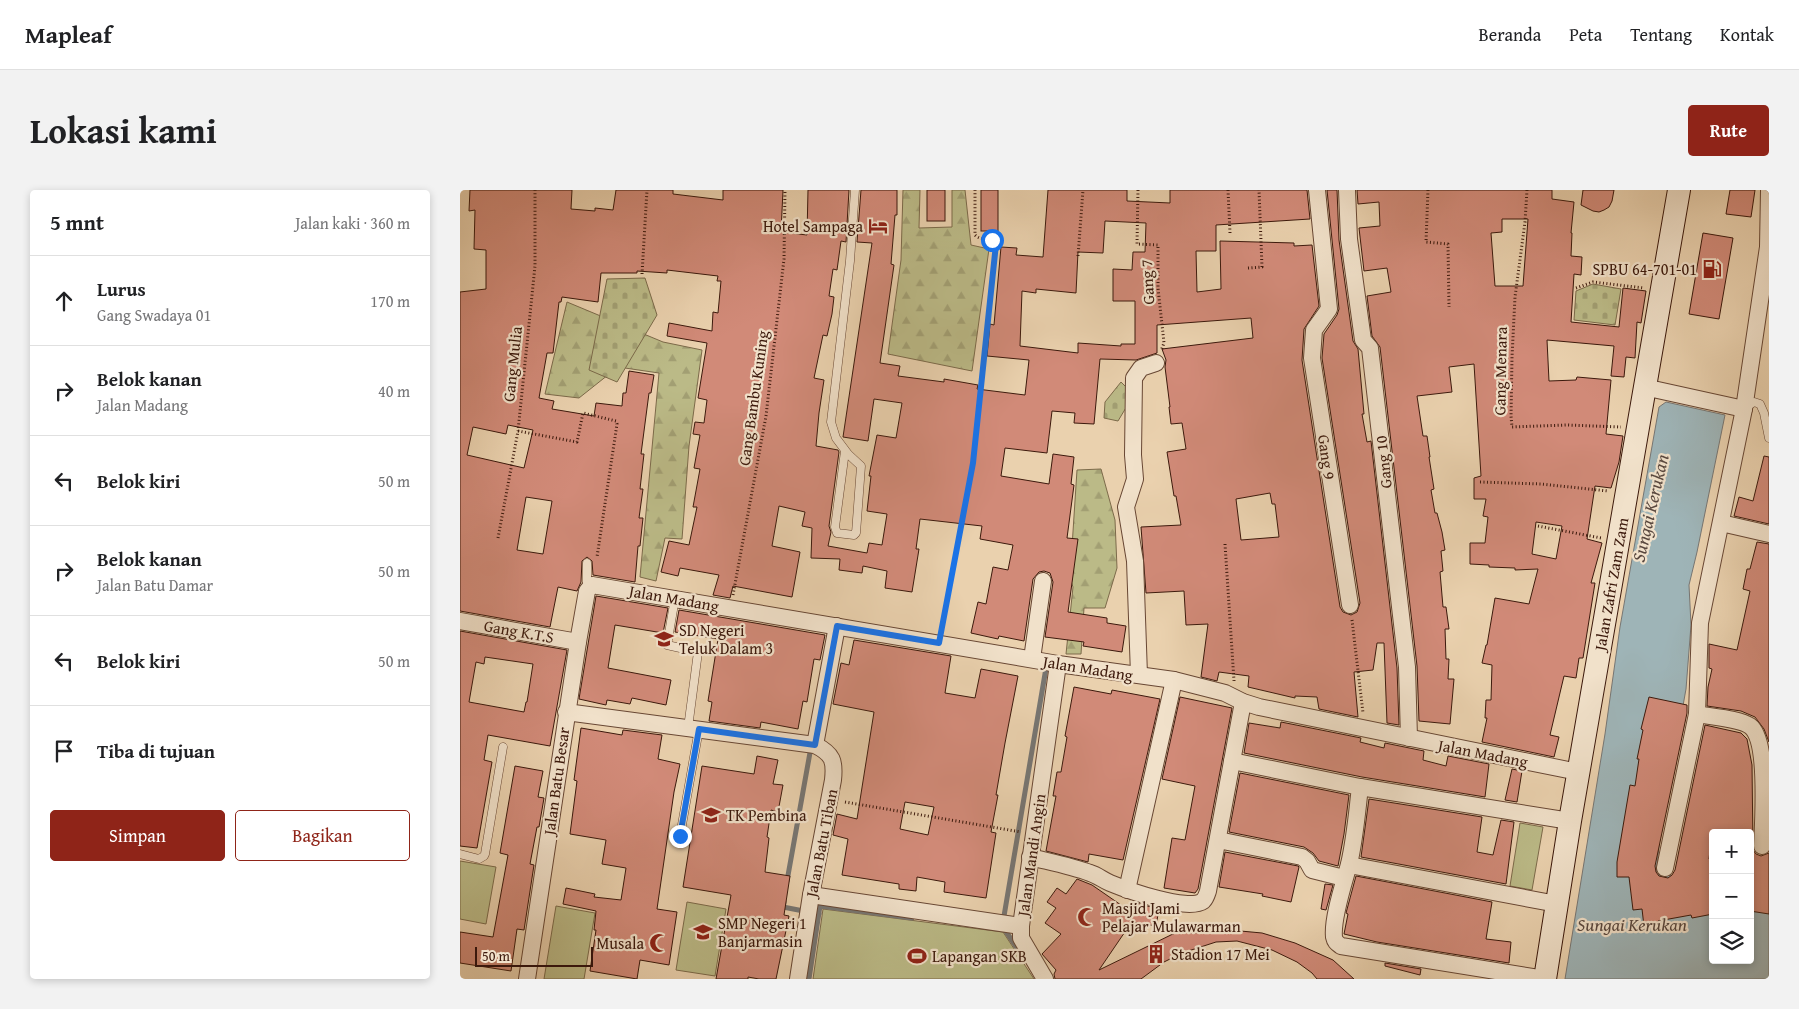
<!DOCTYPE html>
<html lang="id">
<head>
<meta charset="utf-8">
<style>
	:root { --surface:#fff; --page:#f2f2f2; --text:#202124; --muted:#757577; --line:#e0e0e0; --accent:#8f2418 }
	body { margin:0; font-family:"Gentium Book Plus",serif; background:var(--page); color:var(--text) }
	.controls { position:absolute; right:15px; bottom:15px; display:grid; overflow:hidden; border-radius:5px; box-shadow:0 2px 8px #0003 }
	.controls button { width:45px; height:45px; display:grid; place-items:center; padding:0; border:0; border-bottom:1px solid var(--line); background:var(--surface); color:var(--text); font:25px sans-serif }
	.scale { position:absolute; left:15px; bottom:12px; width:118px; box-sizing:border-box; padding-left:5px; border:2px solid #3c190c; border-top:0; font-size:14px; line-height:18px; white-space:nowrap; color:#3c190c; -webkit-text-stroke:4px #f1e1ca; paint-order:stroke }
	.stop { position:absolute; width:15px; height:15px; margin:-11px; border:4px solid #1a73e8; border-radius:50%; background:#fff }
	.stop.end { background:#1a73e8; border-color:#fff; box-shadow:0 1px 5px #0008 }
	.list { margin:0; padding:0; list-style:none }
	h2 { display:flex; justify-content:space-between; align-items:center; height:65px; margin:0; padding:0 20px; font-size:21px }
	h2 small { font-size:16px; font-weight:400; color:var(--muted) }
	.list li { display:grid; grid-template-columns:32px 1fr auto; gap:15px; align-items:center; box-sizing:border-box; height:90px; padding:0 20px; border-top:1px solid var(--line) }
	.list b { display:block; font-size:19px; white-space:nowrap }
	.list p { margin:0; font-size:16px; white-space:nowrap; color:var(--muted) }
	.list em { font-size:16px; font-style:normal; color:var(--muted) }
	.actions { display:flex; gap:10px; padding:15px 20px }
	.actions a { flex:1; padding:11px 0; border:1px solid var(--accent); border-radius:5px; text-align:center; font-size:18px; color:var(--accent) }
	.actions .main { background:var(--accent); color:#fff }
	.icon { flex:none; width:28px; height:28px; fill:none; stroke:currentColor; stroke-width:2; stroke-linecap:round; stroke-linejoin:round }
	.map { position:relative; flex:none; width:1309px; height:789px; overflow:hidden; border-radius:5px }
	header { display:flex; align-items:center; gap:30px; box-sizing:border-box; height:70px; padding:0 25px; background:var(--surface); border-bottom:1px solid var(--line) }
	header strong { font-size:24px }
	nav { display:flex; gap:28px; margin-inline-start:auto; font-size:18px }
	.intro { display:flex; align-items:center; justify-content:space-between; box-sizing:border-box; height:120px; padding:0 30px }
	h1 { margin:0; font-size:35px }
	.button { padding:12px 22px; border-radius:5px; background:var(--accent); color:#fff; font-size:18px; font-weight:700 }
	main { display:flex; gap:30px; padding:0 30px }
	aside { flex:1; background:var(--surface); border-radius:5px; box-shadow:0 2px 8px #0003 }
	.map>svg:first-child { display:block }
	.forest { fill:url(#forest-firs); stroke:#7c6a4a }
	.cemetery { fill:url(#cemetery-stones); stroke:#7c6a4a }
	.pitch { fill:#bbba87; stroke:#7c6a4a }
	.water { fill:#9eb4b7; stroke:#777673 }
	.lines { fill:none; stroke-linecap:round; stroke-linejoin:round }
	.stream { stroke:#777673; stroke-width:5 }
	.building { fill:#d18a78; stroke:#3c190c; fill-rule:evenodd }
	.lane-casing { stroke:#684734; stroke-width:9 }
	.street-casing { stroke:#684734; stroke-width:18 }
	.secondary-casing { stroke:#3c190c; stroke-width:24 }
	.path { stroke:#3c190c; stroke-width:3; stroke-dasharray:1 2.5; stroke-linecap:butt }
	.lane { stroke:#f1e1ca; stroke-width:8 }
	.street { stroke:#f1e1ca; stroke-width:16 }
	.secondary { stroke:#f1e1ca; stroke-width:22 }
	.route { stroke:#1a73e8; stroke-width:6 }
	.labels { text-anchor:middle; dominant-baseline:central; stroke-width:4.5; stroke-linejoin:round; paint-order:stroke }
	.poi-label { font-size:16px; fill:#3c190c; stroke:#f1e1ca; text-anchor:start }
	.street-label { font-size:16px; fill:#3c190c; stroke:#f1e1ca }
	.water-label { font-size:18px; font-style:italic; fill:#59483f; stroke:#f1e1ca }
</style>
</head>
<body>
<header>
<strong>Mapleaf</strong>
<nav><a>Beranda</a><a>Peta</a><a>Tentang</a><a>Kontak</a></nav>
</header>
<div class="intro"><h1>Lokasi kami</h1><a class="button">Rute</a></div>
<main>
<aside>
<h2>5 mnt<small>Jalan kaki · 360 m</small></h2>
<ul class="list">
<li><svg class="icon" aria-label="ahead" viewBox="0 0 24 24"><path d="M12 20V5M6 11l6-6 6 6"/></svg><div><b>Lurus</b><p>Gang Swadaya 01</p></div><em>170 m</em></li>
<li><svg class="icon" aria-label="right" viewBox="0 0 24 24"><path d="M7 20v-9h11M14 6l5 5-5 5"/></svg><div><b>Belok kanan</b><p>Jalan Madang</p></div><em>40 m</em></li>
<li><svg class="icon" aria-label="left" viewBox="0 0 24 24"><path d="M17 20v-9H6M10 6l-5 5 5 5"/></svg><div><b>Belok kiri</b></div><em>50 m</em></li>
<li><svg class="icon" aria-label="right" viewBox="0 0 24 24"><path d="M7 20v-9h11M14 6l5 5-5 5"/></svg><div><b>Belok kanan</b><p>Jalan Batu Damar</p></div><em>50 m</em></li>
<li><svg class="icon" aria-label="left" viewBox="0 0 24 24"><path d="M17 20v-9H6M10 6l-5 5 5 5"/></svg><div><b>Belok kiri</b></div><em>50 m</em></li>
<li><svg class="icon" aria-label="arrive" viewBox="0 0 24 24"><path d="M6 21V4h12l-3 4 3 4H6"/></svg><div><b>Tiba di tujuan</b></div></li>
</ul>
<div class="actions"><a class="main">Simpan</a><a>Bagikan</a></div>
</aside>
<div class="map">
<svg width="1309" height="789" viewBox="0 0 1309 789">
	<defs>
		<pattern id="forest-firs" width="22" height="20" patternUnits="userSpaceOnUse" patternTransform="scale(1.25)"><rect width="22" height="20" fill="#bbba87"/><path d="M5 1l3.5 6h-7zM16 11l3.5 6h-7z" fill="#a29f73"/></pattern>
		<pattern id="cemetery-stones" width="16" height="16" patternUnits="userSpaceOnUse" patternTransform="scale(1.25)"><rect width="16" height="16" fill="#bbba87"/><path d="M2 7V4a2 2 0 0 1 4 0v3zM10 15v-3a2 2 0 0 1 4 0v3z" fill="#a29f73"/></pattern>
	</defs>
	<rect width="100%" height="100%" fill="#ead1ae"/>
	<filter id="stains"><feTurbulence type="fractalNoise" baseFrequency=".004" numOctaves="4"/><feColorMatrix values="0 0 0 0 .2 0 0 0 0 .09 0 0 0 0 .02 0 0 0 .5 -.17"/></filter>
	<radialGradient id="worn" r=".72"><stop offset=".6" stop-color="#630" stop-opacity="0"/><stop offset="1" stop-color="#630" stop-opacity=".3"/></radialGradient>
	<!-- forest -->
	<g class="forest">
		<path d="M443,0H460L459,38L492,37V0H505L511,55L529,59L512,181L428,164L441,70Z"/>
		<path d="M107,112L203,152L242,160L229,256L222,349L205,348L196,391L180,387L199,183L158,177L119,208L85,204Z"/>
		<path d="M641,279L655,330L657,378L645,418H624L621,464H606L613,397L610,388L617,280Z"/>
	</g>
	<!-- cemetery -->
	<g class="cemetery">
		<path d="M185,88L197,125L157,192L129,180L147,89Z"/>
		<path d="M1133,94L1161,99L1155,135L1114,130L1116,101Z"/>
		<path d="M661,192L672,203L667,216L658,231L644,228L645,212Z"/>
	</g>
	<!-- pitch -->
	<g class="pitch">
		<path d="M1060,633L1083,637L1072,700L1050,696Z"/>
		<path d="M0,671L36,677L26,734L0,729Z"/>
		<path d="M227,712L266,719L255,786L216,780Z"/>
		<path d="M96,716L135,723L124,789H84Z"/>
		<path d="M363,719L543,742L574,789H353Z"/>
	</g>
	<!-- water -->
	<path class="water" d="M1206,212L1265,225L1237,362L1229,395L1231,435L1226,499L1201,638L1196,684L1253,689V770H1290V695L1309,698V789H1105L1145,544L1160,437L1199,217Z"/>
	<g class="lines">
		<!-- stream -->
		<g class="stream">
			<path d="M327,691L351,557"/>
			<path d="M324,712L323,717L359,724"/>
			<path d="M543,732L586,478"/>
			<path d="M542,739L545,740L565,770"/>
			<path d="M349,789L360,716L452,728"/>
		</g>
	</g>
	<!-- building -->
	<g class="building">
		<path d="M10,0H112L111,19L135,21V18L153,20L156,0H213V4L263,10V0H323L321,42L347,45L348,0H389L386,52L381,51L377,80L373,79L369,106L374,107L372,124L367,146L363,145L354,188L364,190L359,223L356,256L378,260L379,262L369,336L371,342L368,356L407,363L409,353L422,355L427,324L407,321L411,286H409L417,245L436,248L442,213L414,209L408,251L383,247L412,53L397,52L401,0H437V25H435L431,74L434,75L420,173L440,176L438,186L484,192V189L518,195L517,199L565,205L569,170L527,166L530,134L534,135L541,57L557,58L556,65L583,67L588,0H667V11L710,13V0H847L850,29L756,35V61H736L737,102L761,99L760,51L834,53V56L852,55L859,116L844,139L842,170L880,417L883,422L891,425L897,422L900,413L862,168L864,144L877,125L879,119L867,0H877L879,50L893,151L898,159L904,224H902L907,252L911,251L937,478L939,535L927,533L924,453H917L913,480L894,482L898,527L859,519L857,507L835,506V508L788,497L789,486L759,482L757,491L741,487L748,434L726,435L724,401L686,403L681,337L721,335L716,306H714L707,262L726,259L722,233L711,234L709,217H710L705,177L706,170L702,159L793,148L791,128L697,135V163L676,170L640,169L634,234L614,233L615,223L592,221L587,263L545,258L541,286L589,294L593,264L614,267L611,294L614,295L607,348L618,349L608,422L647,428V433L666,436L662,462L623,456L624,452L585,447L593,392L590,383L584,381L579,382L573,389L564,451L539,446L538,449L511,443L518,412L526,414L533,377L548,380L553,355L520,349L522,336L460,329L456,359H459L452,402L425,398L427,381L403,376L402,383L379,380L380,369L351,368L352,338L342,336L345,322L319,316L312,356L340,362L332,407L273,396L270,408L253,405L259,385L220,378L218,386L201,382L209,351L229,355L237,317H233L240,279L234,278L240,245L233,244L235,232L244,233L247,210L238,208L247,153L207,146L209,133L252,141L253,122L258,123L261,91H257L258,86L207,80V83L177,81V83H141L138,112L102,107L101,112H99L93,163H87L79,208L94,211L92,219L134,226L136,213L162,216L163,203H166L169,181L194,185L191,203H189L181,264H184L180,299H183L179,328H183L180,356H178L175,392L133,385L132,371L127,367L122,371L121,392L117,401L98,397L90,437L0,421V102L26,99V60L14,59L15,20L9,21ZM645,31L686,33L685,62H673L672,80L653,79V111H675V154H661V156L618,153V163L560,156L562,101L576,103V99L616,103L618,62L643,63ZM48,235L73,240L64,278L7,265L13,237L46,244ZM810,303L812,314H815L819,347L781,350L776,309ZM66,307L92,311L83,364L57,360Z"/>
		<rect x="467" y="0" width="18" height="31"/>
		<rect x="521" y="0" width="17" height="41"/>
		<path d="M897,0H1092V9L1114,12L1111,43H1112L1111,66L1122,67L1121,85L1114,84L1111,132L1159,137L1163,98L1186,101L1181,133L1177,132L1175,168L1166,167L1164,187L1151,186L1154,156L1087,150L1089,191L1116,190L1117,187L1151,190L1146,244L1163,246L1159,272L1151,298L1135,296L1127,349L1142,353L1131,393H1135L1123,468H1119L1116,488L1104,486L1090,545L1099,547L1094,567L1022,552L1027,528H1025L1026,510H1031L1032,475L1022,473L1026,455H1027L1035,408L1069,414L1078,379L1055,380V378L1029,377V375L1010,374V353H1025L1028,327L1023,326L1026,309H1014V288L1021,286L1014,174L989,177L992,202L957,206L963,246H967L970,267H969L974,299L971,300L975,323H977L982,342L985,360L981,361L983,381L980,382L983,417H986L989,439H985L986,469H989L988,489H994L990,534L959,531L957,476L920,157L912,146L907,106L931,102L927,78L904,81L899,38L920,36L919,12L898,14ZM1042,29H1068L1063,96H1035L1031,43L1042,42ZM1076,332L1102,336L1096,369L1072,364Z"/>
		<path d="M1123,0H1154L1152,11L1149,17L1144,20L1139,22L1133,21L1121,15Z"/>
		<path d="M1270,0H1295L1291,27L1266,24Z"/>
		<path d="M1243,43L1273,48L1259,129L1229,124Z"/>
		<path d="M1304,266L1309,267V334L1274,326L1279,307L1293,311Z"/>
		<path d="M1297,352L1309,354V552L1304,539L1295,527L1281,521L1247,516L1248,497L1252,479L1249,478V454L1277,460L1290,401L1283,399L1287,379H1290Z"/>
		<path d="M136,406L208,418L203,443L155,435L148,478L211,490L206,515L172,508L170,514L147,510L146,515L119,509Z"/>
		<path d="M219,420L365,445L360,470L354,469L347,512L343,511L338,539L301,532L300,538L249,531L252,512L248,511L258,449L215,442Z"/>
		<path d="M0,441L107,460L90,556L28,545L24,570L32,572L17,658L0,656ZM25,467L73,474L67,512H66L64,522L9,512L16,472L24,474Z"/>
		<path d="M394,450L491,466L485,503L515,508L521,479L558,486L545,553L536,605H538L531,642L536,643L526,708L484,702L485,692L457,687L456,701L439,699V694L382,685L388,649L373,645L377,624L397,629L414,522L373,514L381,473L389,475ZM445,612L474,617L468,645L440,639Z"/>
		<path d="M614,497L651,504L652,500L700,509L663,670L629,664L628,672L586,661L596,606H593L597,582H601L607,547L605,546Z"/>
		<path d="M720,507L772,518L738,699L735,703L704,698L712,648L725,650L735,596L702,589Z"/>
		<path d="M1189,507L1227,515V523L1195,676L1196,682L1199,686L1208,688L1212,685L1215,680L1245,535L1281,543L1287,549L1292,575L1293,660L1296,664L1301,666L1309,663V724L1290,721V643H1252L1249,669H1253V724L1232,728L1231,725L1198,731L1199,733L1184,736L1182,719L1173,720L1169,687H1157V672L1170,595L1175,596L1179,569H1177L1183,540L1181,539Z"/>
		<path d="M821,532L901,548L900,552L924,558L925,553L964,561L963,570L986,576L988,566L1029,574L1025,607L902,587L784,563L789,533L820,538Z"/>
		<path d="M121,538L162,545L163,540L202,545L198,569L220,574L214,602L197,719L217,722L209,775L180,770L177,789L130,781L136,740H134L136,721L103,714L106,698L135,704L134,707L161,710L166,678L142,674L146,650L110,644L117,591L114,590Z"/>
		<path d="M297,566L318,570L313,594L323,595L318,622L311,620L307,647L309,648L305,682L330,686L324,725L329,726L316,789H299L288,787V789H256L271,705L223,697L242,576L294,584Z"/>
		<path d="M55,576L83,581L78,607L84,608L79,637H77L70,674L74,675L64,740L57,739L51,781L0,773V742L33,747L48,665L40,663Z"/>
		<path d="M1052,579L1062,581L1057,612L1045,610Z"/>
		<path d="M780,583L889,605L884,644L878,676L859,671L853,663L844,657L769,642Z"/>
		<path d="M909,609L1022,627L1017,662L1033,665L1041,630L1054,632L1046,694L901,667Z"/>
		<path d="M765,662L838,676L839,677L831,712L802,706L803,704L759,697Z"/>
		<path d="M896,686L1032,712L1026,749L1051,752L1049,773L917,752L884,744L888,724L886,723Z"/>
		<path d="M617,689L632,695L674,724L676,713L699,719L696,736L673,732V730L639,780L717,742L735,743L759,739L802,743L835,753L873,770L894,789H857L852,783L837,772L812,760L777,751L756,752L722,763L704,772L681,789H595L594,784L596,780L582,764L601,744L585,733L596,718L587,712L597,698L606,704Z"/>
		<path d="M865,694L873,695L866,720L861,719Z"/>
		<path d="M925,773L961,779L960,785L925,776Z"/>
	</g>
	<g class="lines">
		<!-- lane casing -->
		<g class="lane-casing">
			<g id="lane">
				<path d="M1285,218L1294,212L1300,214L1304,223L1309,248"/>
				<path d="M385,261L375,337L377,343L394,345L396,343L401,276L388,264L376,248L371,232L390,71L395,0"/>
				<path d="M127,373V399"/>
				<path d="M215,408L207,455L238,462L228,538"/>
				<path d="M220,646L239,539"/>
				<path d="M0,664L19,669L24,666L25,664L43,557"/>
			</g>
		</g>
		<!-- street casing -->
		<g class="street-casing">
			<g id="street">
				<path d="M857,0L869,119L854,140L852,168L890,415"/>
				<path d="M887,0L889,49L903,150L910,158L947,477L949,548"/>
				<path d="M1184,197L1284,219"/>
				<path d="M1261,333L1309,344"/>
				<path d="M0,431L118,452"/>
				<path d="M572,469L583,391"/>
				<path d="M679,485L675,371L666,317L675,289L673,265L674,188L681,178L696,173"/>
				<path d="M106,522L355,555C373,564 375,571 373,590L351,705L338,789"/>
				<path d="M1237,524C1251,527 1278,528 1290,536C1309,550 1303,632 1302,656"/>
				<path d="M355,555L377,436"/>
				<path d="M772,571L900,597L1110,631"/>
				<path d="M900,597C897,622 895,649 889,674C884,693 872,728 874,747C875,752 877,753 881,756L1085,789"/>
				<path d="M758,650L842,667L847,671L852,680L884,688"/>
				<path d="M570,667C590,672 611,676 630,683C637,685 643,690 650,693C667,700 728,722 743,711C746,708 747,704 748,701L783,512"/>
				<path d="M889,675L1097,714"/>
				<path d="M1205,678L1237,524L1240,433L1284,219L1308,57L1309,0"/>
				<path d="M667,700L714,490"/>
				<path d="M351,705L561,736"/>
				<path d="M67,789L118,452L127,401L132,395L598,474L714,490L765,503L783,512L799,517L1118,582"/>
				<path d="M585,789L561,748V736L598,474"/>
			</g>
		</g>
		<!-- secondary casing -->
		<g class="secondary-casing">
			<path id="secondary" d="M1085,789L1110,631L1219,0"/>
		</g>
		<!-- path -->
		<g class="path">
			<path d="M678,0L677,54L698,55V98L704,153L701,161"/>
			<path d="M768,0L770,43"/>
			<path d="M968,0L966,52L988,54L989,117"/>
			<path d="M1067,0L1065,32L1055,107L1052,167L1051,226L1052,237L1106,235L1161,237"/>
			<path d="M618,66L623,0"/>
			<path d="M788,78L802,77L799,0"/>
			<path d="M182,84L187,0"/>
			<path d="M1116,98L1133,92L1184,98"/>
			<path d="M58,241L117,252L123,223L156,231L157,234L137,367"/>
			<path d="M1020,292L1081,294L1148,301"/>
			<path d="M1078,336L1141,348"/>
			<path d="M38,348L58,241L75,76V0"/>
			<path d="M765,354L774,491"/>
			<path d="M273,405L306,226L324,69L325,0"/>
			<path d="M892,430L903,523"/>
			<path d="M482,441L513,273L536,54C530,48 521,51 515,45V0"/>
			<path d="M385,612L561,642"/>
		</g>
		<!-- lane -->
		<use href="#lane" class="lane"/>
		<!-- street -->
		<use href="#street" class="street"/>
		<!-- secondary -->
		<use href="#secondary" class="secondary"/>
	</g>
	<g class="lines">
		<!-- route -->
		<path class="route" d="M220,646L239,539L355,555L377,436L479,453L513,273L536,54L532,50"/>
	</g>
	<!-- icons -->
	<defs>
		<g id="hotel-bare" transform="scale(1.5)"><path d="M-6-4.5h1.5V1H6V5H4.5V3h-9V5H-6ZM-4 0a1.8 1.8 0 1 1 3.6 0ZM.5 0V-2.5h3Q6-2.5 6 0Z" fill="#8f2418" stroke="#f1e1ca" stroke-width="2.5" paint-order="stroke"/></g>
		<g id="fuel-bare" transform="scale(1.5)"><path d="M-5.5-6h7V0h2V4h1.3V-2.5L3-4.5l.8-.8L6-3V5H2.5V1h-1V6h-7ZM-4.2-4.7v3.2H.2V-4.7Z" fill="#8f2418" stroke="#f1e1ca" stroke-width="2.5" paint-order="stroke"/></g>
		<g id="school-bare" transform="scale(1.5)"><path d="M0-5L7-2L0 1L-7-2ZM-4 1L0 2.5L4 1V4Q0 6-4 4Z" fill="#8f2418" stroke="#f1e1ca" stroke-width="2.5" paint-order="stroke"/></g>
		<g id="mosque-bare" transform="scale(1.5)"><path d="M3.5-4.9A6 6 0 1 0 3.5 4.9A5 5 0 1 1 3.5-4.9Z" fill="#8f2418" stroke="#f1e1ca" stroke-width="2.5" paint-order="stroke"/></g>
		<g id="building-bare" transform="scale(1.5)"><path d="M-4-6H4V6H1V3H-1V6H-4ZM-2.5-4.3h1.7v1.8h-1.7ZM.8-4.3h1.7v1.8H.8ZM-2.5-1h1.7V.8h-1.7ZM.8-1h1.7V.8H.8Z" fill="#8f2418" stroke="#f1e1ca" stroke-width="2.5" paint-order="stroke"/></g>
		<g id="stadium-bare" transform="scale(1.5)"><path d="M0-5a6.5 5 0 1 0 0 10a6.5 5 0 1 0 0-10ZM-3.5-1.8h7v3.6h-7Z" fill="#8f2418" stroke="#f1e1ca" stroke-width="2.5" paint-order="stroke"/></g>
	</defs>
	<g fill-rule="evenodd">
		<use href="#hotel-bare" x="418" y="36"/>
		<use href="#fuel-bare" x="1252" y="79"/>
		<use href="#school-bare" x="204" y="449"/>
		<use href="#school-bare" x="251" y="625"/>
		<use href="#mosque-bare" x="627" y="727"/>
		<use href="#school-bare" x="243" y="742"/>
		<use href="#mosque-bare" x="199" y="753"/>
		<use href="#building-bare" x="696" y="764"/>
		<use href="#stadium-bare" x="457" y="766"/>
	</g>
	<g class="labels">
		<!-- poi labels -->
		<g class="poi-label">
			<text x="403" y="36" text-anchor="end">Hotel Sampaga</text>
			<text x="1237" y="79" text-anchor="end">SPBU 64-701-01</text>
			<text x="219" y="440">SD Negeri<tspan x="219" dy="18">Teluk Dalam 3</tspan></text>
			<text x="266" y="625">TK Pembina</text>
			<text x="642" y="718">Masjid Jami<tspan x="642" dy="18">Pelajar Mulawarman</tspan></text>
			<text x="258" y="733">SMP Negeri 1<tspan x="258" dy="18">Banjarmasin</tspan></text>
			<text x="184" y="753" text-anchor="end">Musala</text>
			<text x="711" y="764">Stadion 17 Mei</text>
			<text x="472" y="766">Lapangan SKB</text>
		</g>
		<!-- street labels -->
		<g class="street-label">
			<text transform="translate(687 92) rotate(-93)">Gang 7</text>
			<text transform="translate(52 174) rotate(-84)">Gang Mulia</text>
			<text transform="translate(1040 181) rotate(-89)">Gang Menara</text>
			<text transform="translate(293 208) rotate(-82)">Gang Bambu Kuning</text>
			<text transform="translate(867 267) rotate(82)">Gang 9</text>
			<text transform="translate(923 272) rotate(-96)">Gang 10</text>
			<text transform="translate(1151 394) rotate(-80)">Jalan Zafri Zam Zam</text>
			<text transform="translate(214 408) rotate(10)">Jalan Madang</text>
			<text transform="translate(59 441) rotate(10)">Gang K.T.S</text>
			<text transform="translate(628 478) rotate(9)">Jalan Madang</text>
			<text transform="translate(1023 563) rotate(11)">Jalan Madang</text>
			<text transform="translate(96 591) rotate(-82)">Jalan Batu Besar</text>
			<text transform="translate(361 653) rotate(-79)">Jalan Batu Tiban</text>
			<text transform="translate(571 665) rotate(-82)">Jalan Mandi Angin</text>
		</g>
		<!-- water labels -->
		<g class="water-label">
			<text transform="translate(1190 318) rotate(-77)">Sungai Kerukan</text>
			<text x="1172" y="734">Sungai Kerukan</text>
		</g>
	</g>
	<rect width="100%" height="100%" filter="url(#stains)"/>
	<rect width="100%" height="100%" fill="url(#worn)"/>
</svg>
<div class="controls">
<button>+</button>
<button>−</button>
<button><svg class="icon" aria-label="layers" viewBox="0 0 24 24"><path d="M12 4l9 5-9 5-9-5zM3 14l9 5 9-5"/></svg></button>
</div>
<div class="scale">50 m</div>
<div class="stop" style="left:532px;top:50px"></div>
<div class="stop end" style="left:220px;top:646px"></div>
</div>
</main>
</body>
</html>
